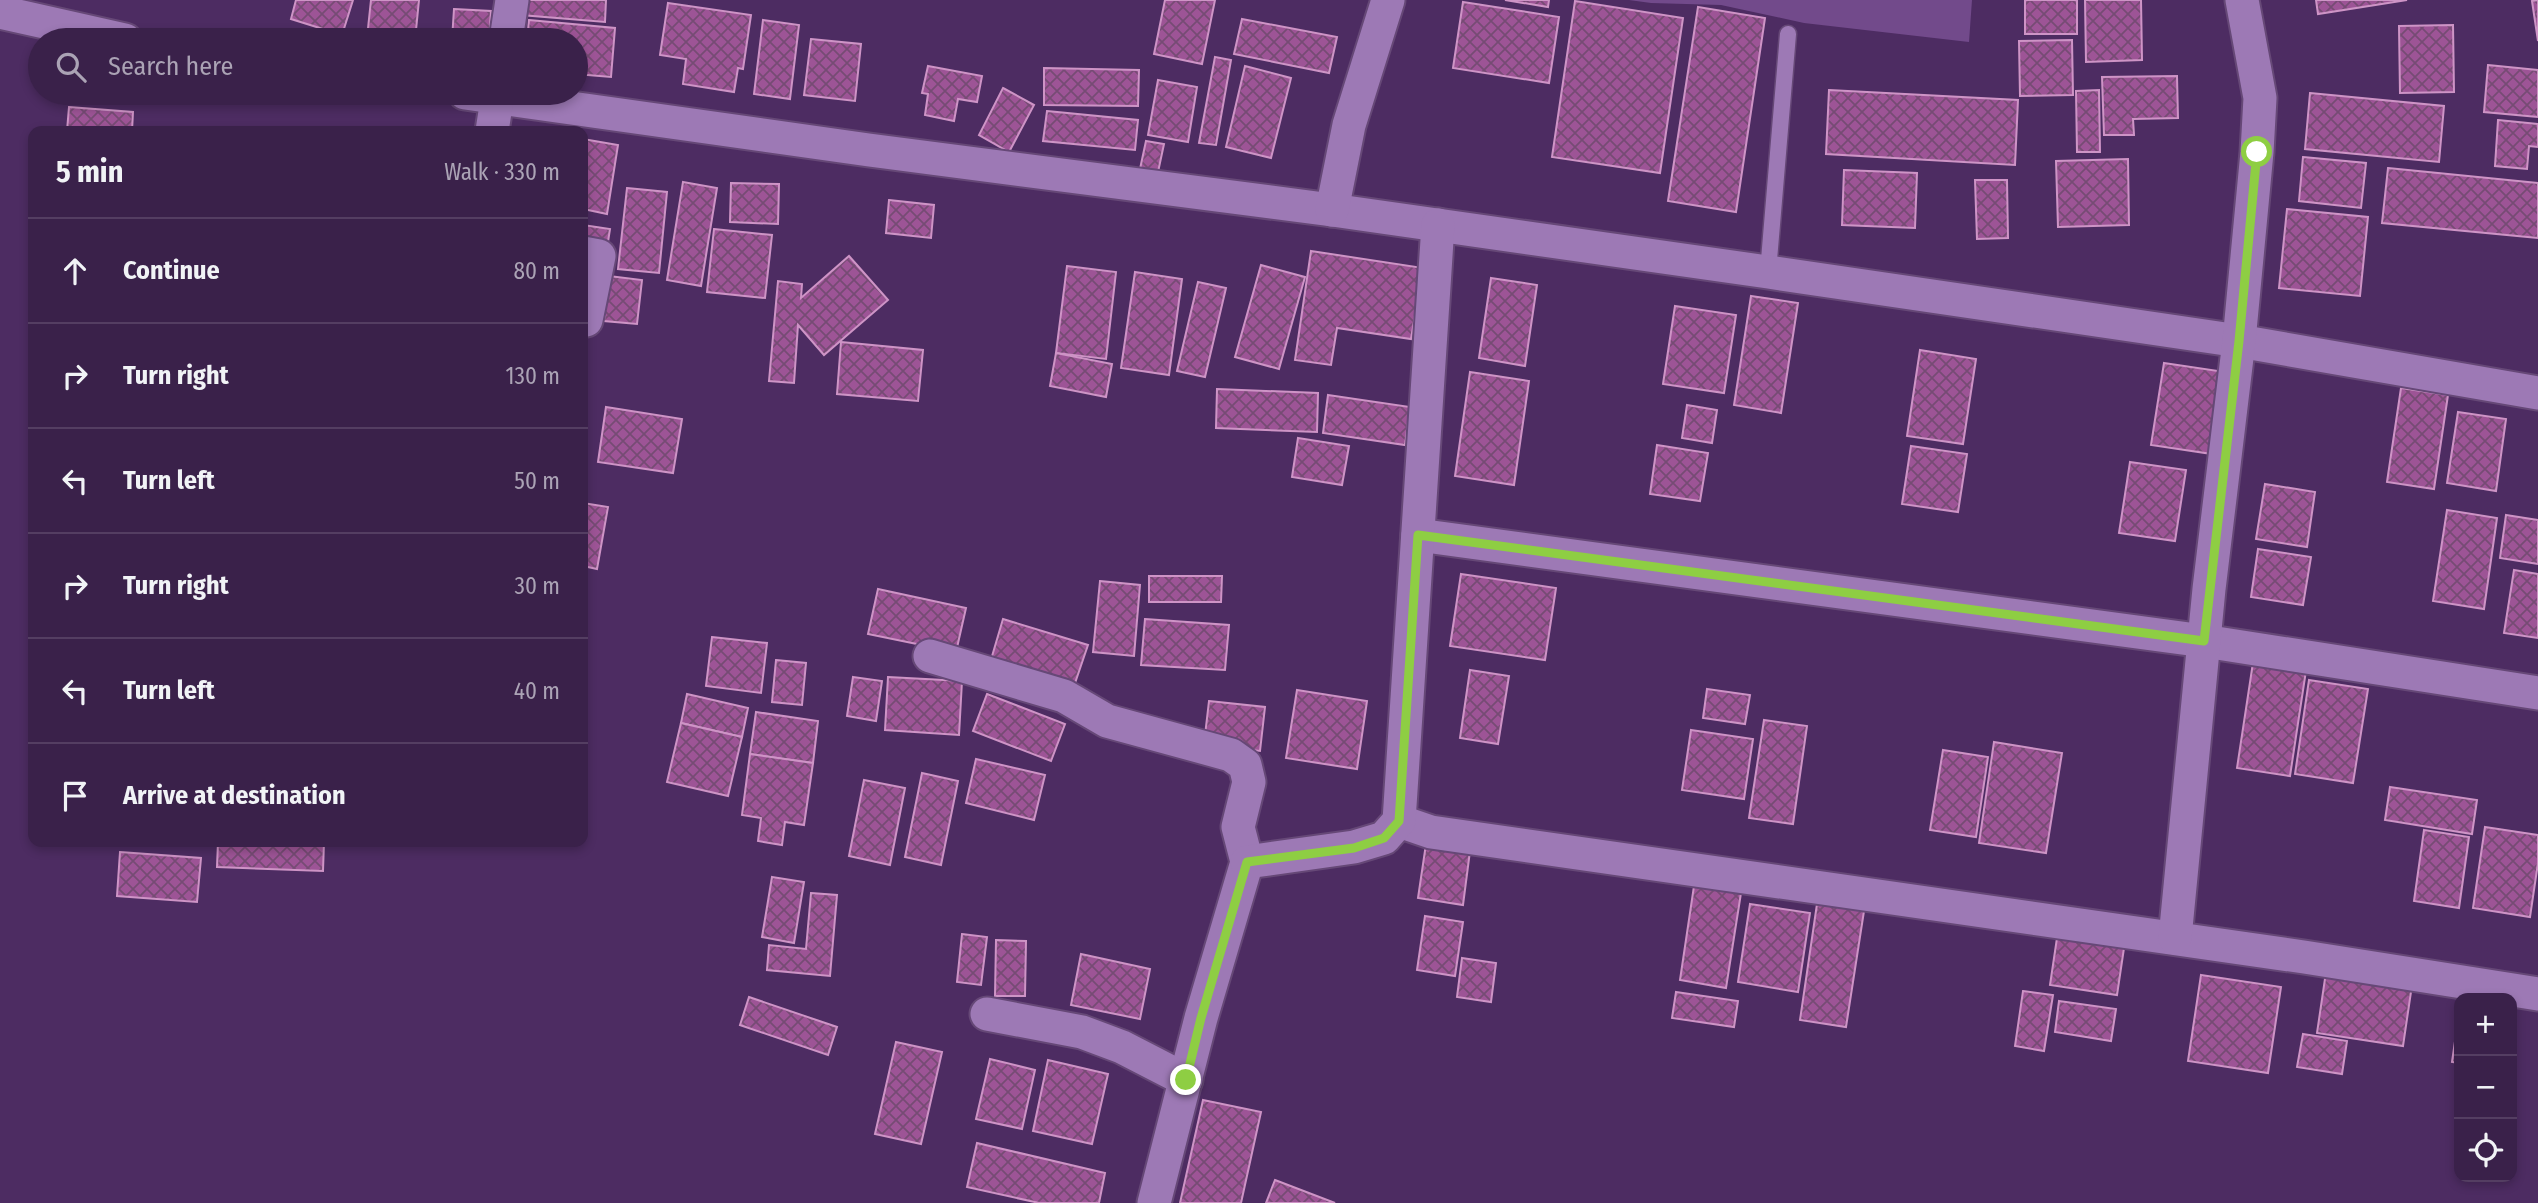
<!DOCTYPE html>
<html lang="en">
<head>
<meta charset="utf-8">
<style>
	:root { --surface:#3a214a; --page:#452e54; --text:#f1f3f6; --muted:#aba3b5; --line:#543e62 }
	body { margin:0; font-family:"Fira Sans Condensed",sans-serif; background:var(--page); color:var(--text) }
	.controls { position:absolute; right:21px; bottom:21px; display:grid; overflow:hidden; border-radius:14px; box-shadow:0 4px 10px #0003 }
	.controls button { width:63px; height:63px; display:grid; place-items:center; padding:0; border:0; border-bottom:2px solid var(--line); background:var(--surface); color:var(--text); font:35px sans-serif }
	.stop { position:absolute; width:21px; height:21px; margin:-16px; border:5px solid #8ece43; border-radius:50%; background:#fff }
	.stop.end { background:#8ece43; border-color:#fff; box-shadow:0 2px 7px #0008 }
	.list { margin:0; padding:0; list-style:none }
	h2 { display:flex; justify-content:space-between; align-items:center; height:91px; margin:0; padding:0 28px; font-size:30px }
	h2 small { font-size:23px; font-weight:400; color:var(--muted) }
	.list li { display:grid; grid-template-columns:46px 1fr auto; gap:21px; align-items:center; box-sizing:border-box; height:105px; padding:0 28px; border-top:2px solid var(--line) }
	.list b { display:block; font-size:26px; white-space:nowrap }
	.list em { font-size:23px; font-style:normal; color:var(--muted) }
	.icon { flex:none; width:38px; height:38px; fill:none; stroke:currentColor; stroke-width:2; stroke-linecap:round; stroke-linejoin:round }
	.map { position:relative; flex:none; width:2538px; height:1203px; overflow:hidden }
	.search { position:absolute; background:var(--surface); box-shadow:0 4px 10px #0003; left:28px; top:28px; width:560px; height:77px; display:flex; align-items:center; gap:18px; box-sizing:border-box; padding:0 24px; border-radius:38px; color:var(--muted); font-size:26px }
	.panel { position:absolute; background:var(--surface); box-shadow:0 4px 10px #0003; left:28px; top:126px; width:560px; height:721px; border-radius:14px }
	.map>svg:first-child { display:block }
	.grass { fill:#724a8b }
	.building { fill:url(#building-cross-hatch); stroke:#ce94c6; stroke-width:2 }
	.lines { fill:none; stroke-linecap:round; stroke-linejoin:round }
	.service-casing { stroke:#664877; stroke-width:19 }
	.minor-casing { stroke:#664877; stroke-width:37 }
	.service { stroke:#9d79b5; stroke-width:16 }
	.minor { stroke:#9d79b5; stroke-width:33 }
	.route { stroke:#8ece43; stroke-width:9 }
</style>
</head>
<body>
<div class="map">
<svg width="2538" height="1203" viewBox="0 0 2538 1203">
	<defs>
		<pattern id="building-cross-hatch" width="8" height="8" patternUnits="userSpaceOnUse" patternTransform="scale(1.75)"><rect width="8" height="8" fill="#9d5496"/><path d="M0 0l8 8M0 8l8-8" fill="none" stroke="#764b74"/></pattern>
	</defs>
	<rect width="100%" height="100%" fill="#4d2c62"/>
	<!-- grass -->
	<path class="grass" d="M1629,0H1972L1969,42L1804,23L1721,5L1651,3Z"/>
	<!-- building -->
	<g class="building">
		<path d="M296,0H353L342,35L291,19Z"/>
		<path d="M371,0H419L415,40L367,38Z"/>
		<path d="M522,0H606L605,22L521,15Z"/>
		<path d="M1165,0H1215L1202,64L1154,54Z"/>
		<path d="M1505,0H1549L1548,7Z"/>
		<rect x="2025" y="0" width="52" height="34"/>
		<path d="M2085,0H2141L2142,60L2086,62Z"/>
		<path d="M2316,0H2407L2318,14Z"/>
		<path d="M2538,0V41L2532,1Z"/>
		<path d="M1575,1L1683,18L1660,173L1552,157Z"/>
		<path d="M1463,2L1559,17L1549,83L1453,68Z"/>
		<path d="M668,3L751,15L743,69L738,68L734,92L683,84L686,59L660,55Z"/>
		<path d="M1698,7L1765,18L1736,212L1668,201Z"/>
		<path d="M454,9L491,11L489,40H452Z"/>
		<path d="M1242,19L1337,37L1329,73L1234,54Z"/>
		<path d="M529,20L615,28L611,77L576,74V40H527Z"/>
		<path d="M763,20L799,25L790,99L754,94Z"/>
		<path d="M2453,25L2454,92L2400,93L2399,26Z"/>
		<path d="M811,39L861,44L855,101L804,95Z"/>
		<path d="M2072,40L2073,95L2020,96L2019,41Z"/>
		<path d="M1215,57L1231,60L1216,145L1199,143Z"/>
		<path d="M2488,65L2538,70V117L2484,112Z"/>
		<path d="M928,66L982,76L977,102L958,99L954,121L925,115L928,94L922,93Z"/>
		<path d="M1245,66L1291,78L1271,158L1226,147Z"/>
		<path d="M1044,68L1139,70L1138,106L1044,105Z"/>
		<path d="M2177,76L2178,118L2133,119L2134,135H2104L2102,77Z"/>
		<path d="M1158,80L1197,87L1188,142L1148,135Z"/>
		<path d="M1003,88L1034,105L1009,152L979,135Z"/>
		<path d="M1829,90L2018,100L2015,165L1826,154Z"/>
		<path d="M2099,90L2100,152H2077L2076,91Z"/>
		<path d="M2310,93L2444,106L2439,162L2305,149Z"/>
		<path d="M69,107L133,112L132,131H67Z"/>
		<path d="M1047,111L1138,120L1135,150L1043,141Z"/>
		<path d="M2498,120L2538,124V147L2529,146L2527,169L2495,166Z"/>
		<path d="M583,139L618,145L607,214L583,209Z"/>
		<path d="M1146,141L1164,144L1158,172L1140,169Z"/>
		<path d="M2303,157L2366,163L2361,208L2299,201Z"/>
		<path d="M2128,159L2129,225L2058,227L2056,161Z"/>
		<path d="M2388,168L2538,183V238L2382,223Z"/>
		<path d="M1844,170L1917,173L1915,228L1842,225Z"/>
		<path d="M1975,180H2007L2008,238L1977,239Z"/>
		<path d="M683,182L717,188L701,286L667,280Z"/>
		<path d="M731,183L779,184L778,224L730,222Z"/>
		<path d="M627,188L667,192L659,273L618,269Z"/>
		<path d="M889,200L934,205L931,238L886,233Z"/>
		<path d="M2287,209L2368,217L2360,296L2279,288Z"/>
		<path d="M583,225L610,229L607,248L583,244Z"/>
		<path d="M714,229L772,235L765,298L707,292Z"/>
		<path d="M1311,251L1423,268L1411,339L1337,328L1331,365L1295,360Z"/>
		<path d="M849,256L888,300L824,355L798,325L794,383L769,381L778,281L802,284L801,298Z"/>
		<path d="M1261,265L1305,277L1279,369L1235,357Z"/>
		<path d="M1067,266L1116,272L1106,359L1056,353Z"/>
		<path d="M1135,272L1182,279L1169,375L1121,368Z"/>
		<path d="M609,276L642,280L637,324L604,321Z"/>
		<path d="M1491,278L1537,285L1525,366L1479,358Z"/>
		<path d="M1198,282L1226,288L1205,377L1177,371Z"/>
		<path d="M1751,296L1798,303L1781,413L1734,405Z"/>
		<path d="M1675,306L1736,315L1724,393L1663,384Z"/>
		<path d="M841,342L923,350L918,401L837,394Z"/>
		<path d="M1920,350L1976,359L1963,444L1907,436Z"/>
		<path d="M1056,353L1112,364L1106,397L1050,386Z"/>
		<path d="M2164,363L2225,372L2212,454L2151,445Z"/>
		<path d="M1470,372L1529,381L1514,485L1455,476Z"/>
		<path d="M2401,388L2448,395L2434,489L2387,482Z"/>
		<path d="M1217,389L1318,393L1317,432L1216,428Z"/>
		<path d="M1328,395L1410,407L1405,445L1323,433Z"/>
		<path d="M1687,405L1717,410L1712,443L1682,438Z"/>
		<path d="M606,407L682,419L673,473L598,462Z"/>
		<path d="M2458,412L2506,419L2496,491L2447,483Z"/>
		<path d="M1298,438L1349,446L1342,485L1292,477Z"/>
		<path d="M1657,445L1708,453L1700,501L1650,494Z"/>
		<path d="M1911,446L1967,454L1958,512L1902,504Z"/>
		<path d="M2130,462L2186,470L2175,541L2119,533Z"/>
		<path d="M2265,484L2315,492L2307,547L2256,539Z"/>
		<path d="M583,503L608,507L597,569L583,566Z"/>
		<path d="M2447,510L2497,518L2484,609L2433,601Z"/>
		<path d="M2506,515L2538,520V564L2500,558Z"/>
		<path d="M2258,549L2311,557L2303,605L2251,597Z"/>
		<path d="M2514,570L2538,574V638L2504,633Z"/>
		<path d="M1461,574L1556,588L1545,660L1450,646Z"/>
		<path d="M1149,576H1222L1221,602H1149Z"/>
		<path d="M1100,581L1140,585L1134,656L1093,652Z"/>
		<path d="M878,589L966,608L956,652L868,634Z"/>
		<path d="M1003,619L1088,645L1073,689L990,663Z"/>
		<path d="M1145,619L1229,625L1225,670L1141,665Z"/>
		<path d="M712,637L767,643L761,693L706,686Z"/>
		<path d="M2254,656L2307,664L2290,776L2237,768Z"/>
		<path d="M776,660L806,663L802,705L772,702Z"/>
		<path d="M1470,670L1509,676L1498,744L1460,738Z"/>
		<path d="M853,677L882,681L876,721L847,716Z"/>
		<path d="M888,677L962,681L959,735L885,730Z"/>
		<path d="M2309,680L2368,689L2353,783L2295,774Z"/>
		<path d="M1707,689L1750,695L1745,724L1703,718Z"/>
		<path d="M1297,690L1367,701L1357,769L1286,758Z"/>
		<path d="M687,694L748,708L742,737L681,723Z"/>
		<path d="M987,694L1065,724L1051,761L973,731Z"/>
		<path d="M1209,701L1265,707L1260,751L1204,744Z"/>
		<path d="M756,712L818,721L813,763L750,754Z"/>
		<path d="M1764,720L1807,726L1793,824L1749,818Z"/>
		<path d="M681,723L742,737L728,796L667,782Z"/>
		<path d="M1691,730L1753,739L1744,799L1682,790Z"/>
		<path d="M1994,742L2062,753L2046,853L1979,843Z"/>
		<path d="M1943,750L1988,757L1976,837L1930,830Z"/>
		<path d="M750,754L813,763L804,825L785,822L782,845L758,841L761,818L742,815Z"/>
		<path d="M976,759L1045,775L1034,820L966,803Z"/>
		<path d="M922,773L958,781L941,865L905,857Z"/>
		<path d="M864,780L905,788L890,865L849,856Z"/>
		<path d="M2390,787L2477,800L2472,834L2385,820Z"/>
		<path d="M2485,827L2538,835V863L2530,917L2473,908Z"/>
		<path d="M2424,830L2469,837L2459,908L2414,901Z"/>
		<path d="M218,842H324L323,871L217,867Z"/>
		<path d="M1426,844L1470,851L1463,905L1418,898Z"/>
		<path d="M120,852L201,858L197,902L117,896Z"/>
		<path d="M772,877L804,882L794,943L762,937Z"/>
		<path d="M1694,886L1741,893L1726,988L1680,980Z"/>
		<path d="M811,893L837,895L830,976L767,970L769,945L806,949Z"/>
		<path d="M1750,904L1810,913L1798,992L1738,982Z"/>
		<path d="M1817,904L1864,911L1846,1027L1800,1020Z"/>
		<path d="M1425,916L1463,922L1455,976L1417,970Z"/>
		<path d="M962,934L987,937L981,985L957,982Z"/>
		<path d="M2057,938L2124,948L2117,995L2050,985Z"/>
		<path d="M996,940L1026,941L1025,996H995Z"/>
		<path d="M1081,954L1150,969L1140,1019L1071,1005Z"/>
		<path d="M1462,958L1496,963L1491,1002L1457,997Z"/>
		<path d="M2326,972L2412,985L2403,1046L2317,1033Z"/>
		<path d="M2201,975L2281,987L2268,1073L2188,1061Z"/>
		<path d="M2023,991L2053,995L2044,1051L2015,1046Z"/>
		<path d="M1676,992L1738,1001L1734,1027L1672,1018Z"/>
		<path d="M749,997L837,1027L828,1055L740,1025Z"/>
		<path d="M2059,1001L2116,1009L2111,1041L2055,1032Z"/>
		<path d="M2459,1014V1063L2452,1062Z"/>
		<path d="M2303,1034L2347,1041L2342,1074L2297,1067Z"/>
		<path d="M896,1042L942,1052L921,1144L875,1134Z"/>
		<path d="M990,1059L1035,1070L1022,1129L976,1119Z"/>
		<path d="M1048,1060L1108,1074L1092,1144L1033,1131Z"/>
		<path d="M1203,1100L1261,1112L1241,1203H1180Z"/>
		<path d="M977,1143L1105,1173L1099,1203H1039L967,1187Z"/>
		<path d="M1275,1180L1335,1203H1266Z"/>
	</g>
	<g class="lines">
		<!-- service casing -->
		<g class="service-casing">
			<path id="service" d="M1768,272L1788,34"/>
		</g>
		<!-- minor casing -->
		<g class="minor-casing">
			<g id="minor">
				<path d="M0,12L125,40"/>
				<path d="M506,40L512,0"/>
				<path d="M465,93L869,150L1332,210L1768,272L2239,341L2538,393"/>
				<path d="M492,131L498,93"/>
				<path d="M1332,210L1349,125L1388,0"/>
				<path d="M583,253L599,256L586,320"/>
				<path d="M1418,535L2204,641L2538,693"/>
				<path d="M930,656L1064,696L1107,721L1231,755L1245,765L1249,782L1238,827L1247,862L1201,1018L1154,1203"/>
				<path d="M1399,821L1431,832L2304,957L2538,994"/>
				<path d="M1247,862L1354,847L1384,838L1399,821L1438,225"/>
				<path d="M2175,938L2209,589L2239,341L2257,152L2260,98L2242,0"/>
				<path d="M987,1014L1082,1032L1122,1047L1186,1080"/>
			</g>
		</g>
		<!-- service -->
		<use href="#service" class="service"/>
		<!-- minor -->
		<use href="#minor" class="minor"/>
	</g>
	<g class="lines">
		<!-- route -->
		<path class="route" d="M1186,1080L1201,1018L1247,862L1354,848L1384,838L1399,821L1418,535L2204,641L2239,341L2257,152"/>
	</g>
</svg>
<div class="controls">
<button>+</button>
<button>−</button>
<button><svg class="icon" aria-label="locate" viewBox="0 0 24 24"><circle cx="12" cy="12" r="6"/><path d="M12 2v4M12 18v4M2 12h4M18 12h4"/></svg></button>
</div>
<div class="stop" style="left:2257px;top:152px"></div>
<div class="stop end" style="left:1186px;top:1080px"></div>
<div class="search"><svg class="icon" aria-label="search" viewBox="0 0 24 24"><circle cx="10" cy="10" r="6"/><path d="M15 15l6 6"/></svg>Search here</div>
<section class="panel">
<h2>5 min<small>Walk · 330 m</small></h2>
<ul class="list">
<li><svg class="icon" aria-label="ahead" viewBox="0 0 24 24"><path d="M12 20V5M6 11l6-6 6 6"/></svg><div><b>Continue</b></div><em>80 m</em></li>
<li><svg class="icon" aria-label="right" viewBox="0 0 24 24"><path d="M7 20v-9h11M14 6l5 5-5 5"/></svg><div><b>Turn right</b></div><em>130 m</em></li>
<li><svg class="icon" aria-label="left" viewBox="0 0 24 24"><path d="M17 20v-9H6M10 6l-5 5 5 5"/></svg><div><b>Turn left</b></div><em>50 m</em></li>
<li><svg class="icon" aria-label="right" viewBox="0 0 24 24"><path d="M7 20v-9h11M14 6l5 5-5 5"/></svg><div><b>Turn right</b></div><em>30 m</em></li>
<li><svg class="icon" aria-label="left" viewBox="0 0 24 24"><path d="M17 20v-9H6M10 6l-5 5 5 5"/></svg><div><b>Turn left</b></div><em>40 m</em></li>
<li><svg class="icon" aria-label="arrive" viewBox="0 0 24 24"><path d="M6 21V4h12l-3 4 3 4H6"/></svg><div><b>Arrive at destination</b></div></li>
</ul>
</section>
</div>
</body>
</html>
